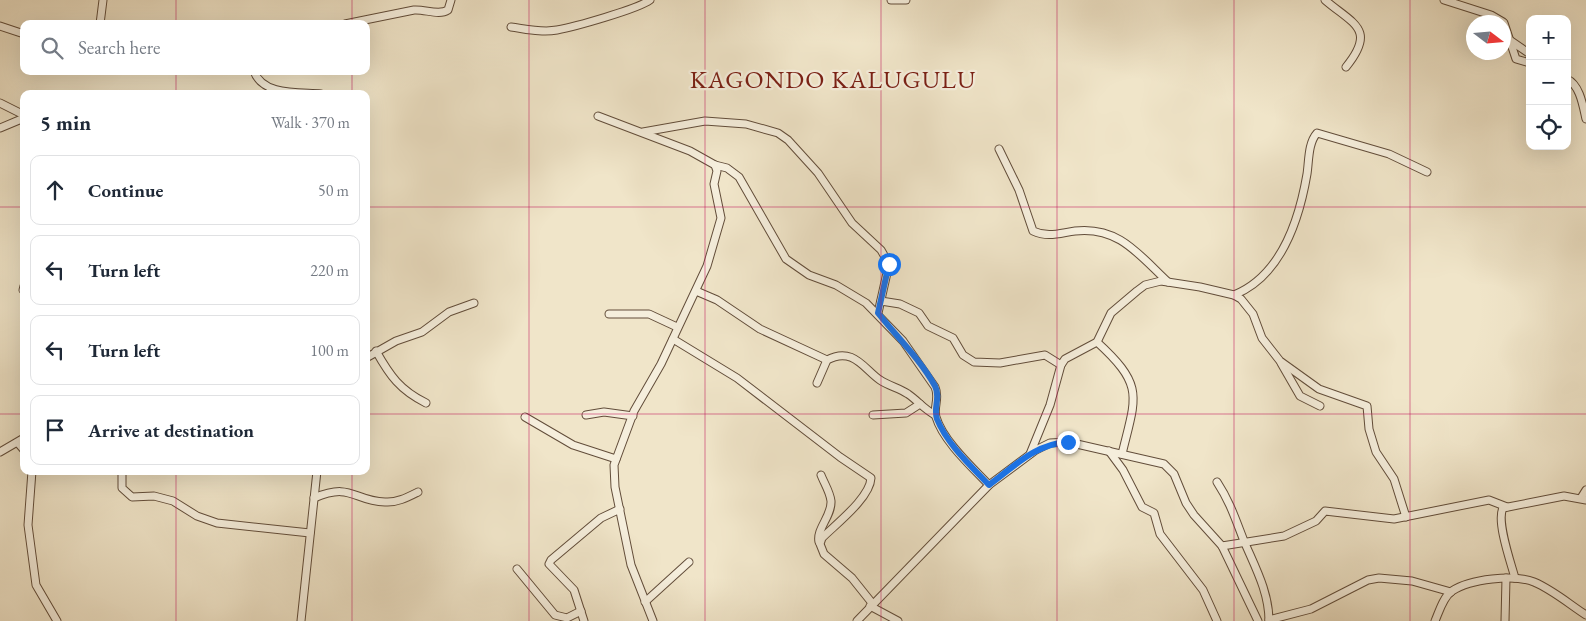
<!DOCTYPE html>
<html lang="en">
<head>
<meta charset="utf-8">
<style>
	:root { --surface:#fff; --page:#f2f2f3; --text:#1f2937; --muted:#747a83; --line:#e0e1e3 }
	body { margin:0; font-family:"EB Garamond",serif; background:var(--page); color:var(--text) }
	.controls { position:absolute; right:15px; top:15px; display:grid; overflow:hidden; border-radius:10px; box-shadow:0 5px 20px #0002 }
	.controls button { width:45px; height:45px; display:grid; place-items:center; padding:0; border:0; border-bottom:1px solid var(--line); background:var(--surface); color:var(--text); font:25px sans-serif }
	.compass { position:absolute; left:1466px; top:15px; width:45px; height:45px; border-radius:50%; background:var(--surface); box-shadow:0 5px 20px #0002; rotate:106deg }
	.stop { position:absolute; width:15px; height:15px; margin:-11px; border:4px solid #1a73e8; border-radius:50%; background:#fff }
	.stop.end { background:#1a73e8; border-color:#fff; box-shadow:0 1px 5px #0008 }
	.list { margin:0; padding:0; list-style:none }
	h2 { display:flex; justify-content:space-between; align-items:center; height:65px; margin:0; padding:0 20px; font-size:21px }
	h2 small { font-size:16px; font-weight:400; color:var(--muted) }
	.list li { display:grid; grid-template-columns:32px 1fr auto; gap:15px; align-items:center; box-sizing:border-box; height:70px; margin:0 10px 10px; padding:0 10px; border:1px solid var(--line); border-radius:10px }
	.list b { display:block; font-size:19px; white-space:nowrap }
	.list em { font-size:16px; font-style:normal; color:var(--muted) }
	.icon { flex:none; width:28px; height:28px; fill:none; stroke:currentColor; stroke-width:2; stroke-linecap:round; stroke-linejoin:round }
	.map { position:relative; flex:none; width:1586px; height:621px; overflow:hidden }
	.search { position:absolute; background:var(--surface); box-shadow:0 5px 20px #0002; left:20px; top:20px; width:350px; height:55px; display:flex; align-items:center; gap:12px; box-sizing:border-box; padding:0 18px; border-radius:10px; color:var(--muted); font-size:19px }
	.panel { position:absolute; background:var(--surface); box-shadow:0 5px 20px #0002; left:20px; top:90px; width:350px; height:385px; border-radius:10px }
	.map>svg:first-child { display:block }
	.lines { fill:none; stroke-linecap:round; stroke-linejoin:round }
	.minor-casing { stroke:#624d3a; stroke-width:9 }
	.minor { stroke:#f5eedc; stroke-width:7 }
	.route { stroke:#1a73e8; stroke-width:6 }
	.grid { fill:none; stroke:#c2185b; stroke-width:1; stroke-opacity:0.55 }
	.labels { text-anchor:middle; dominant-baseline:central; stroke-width:4.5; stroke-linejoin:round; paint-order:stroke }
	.quarter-label { font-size:25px; letter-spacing:1px; fill:#7a1f14; stroke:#f5eedc }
</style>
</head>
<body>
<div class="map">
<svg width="1586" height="621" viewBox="0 0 1586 621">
	<rect width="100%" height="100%" fill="#f0e5c9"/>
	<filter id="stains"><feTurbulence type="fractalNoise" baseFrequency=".004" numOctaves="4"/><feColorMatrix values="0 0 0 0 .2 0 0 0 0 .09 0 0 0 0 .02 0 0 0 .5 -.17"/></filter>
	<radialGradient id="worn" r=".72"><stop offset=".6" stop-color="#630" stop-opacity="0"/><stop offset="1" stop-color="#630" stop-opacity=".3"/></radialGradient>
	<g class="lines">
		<!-- minor casing -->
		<g class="minor-casing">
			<g id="minor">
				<path d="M891,0H906"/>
				<path d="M1325,0C1353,24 1377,29 1346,67"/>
				<path d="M1444,0L1491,15L1503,22"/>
				<path d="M1504,23L1516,59L1530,63"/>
				<path d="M100,24L103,0"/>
				<path d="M345,24L414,10C425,9 439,16 448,10L451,0"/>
				<path d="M0,26L24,34"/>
				<path d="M511,27C526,29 542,33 557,30C574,27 638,9 650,0"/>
				<path d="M1511,41L1530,54"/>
				<path d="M254,71C262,96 300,92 321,94"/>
				<path d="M1567,79C1580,85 1583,106 1586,119"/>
				<path d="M0,103L24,115"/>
				<path d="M598,116L690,151L715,165L717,171L714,184L721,218L707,266L661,364L634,411L614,465L615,487L631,565L653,621"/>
				<path d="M0,128L24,118"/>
				<path d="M643,132L705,121L746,124L778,133L788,140L818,173L852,223L881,250L889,264L878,313"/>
				<path d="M999,149L1019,190L1033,231C1048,238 1060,233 1075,231C1119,226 1139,255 1168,282"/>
				<path d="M715,165L727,168L739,177L786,259L809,275L836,285L866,303L903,341L935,387C940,398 933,407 936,417C943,441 973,468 989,485"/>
				<path d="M23,290L24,286"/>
				<path d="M696,291L717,300L760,329L827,360"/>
				<path d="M1234,295C1281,276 1299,221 1307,174C1309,161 1308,143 1317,133L1389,154L1427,172"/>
				<path d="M881,301L900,304L919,313L928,326L953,338L963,355L974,362L1000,363L1045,355L1061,365"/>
				<path d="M609,314H649L677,327"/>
				<path d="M673,339L737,378L840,457L871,478C870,498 836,524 822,538L820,544L824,554L852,578L872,603"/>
				<path d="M1097,342C1145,386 1136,396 1122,454"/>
				<path d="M376,351C390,376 400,390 426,403"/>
				<path d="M366,358L396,341L422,332L449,312L474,303"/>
				<path d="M1281,363L1300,396L1320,406"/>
				<path d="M817,383L827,360C853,346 864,369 880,380C889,386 899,388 908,394C918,401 924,409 935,415"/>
				<path d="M586,415L604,412L633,416"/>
				<path d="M873,415L906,413L920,404"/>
				<path d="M525,417L573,445L616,459"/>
				<path d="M18,443L24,450"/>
				<path d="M1109,451L1123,470L1142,507L1154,513L1160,534L1203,590L1217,621"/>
				<path d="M0,452L24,438"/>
				<path d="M1030,454L1050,405L1061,365L1065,359L1097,342L1111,313L1137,291L1145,285L1161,281L1200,287L1234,295L1241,299L1253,314L1262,338L1280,361L1319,389L1367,406L1369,429L1376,452L1394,479L1406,517"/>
				<path d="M32,471L28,525L36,585L57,621"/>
				<path d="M122,471V488L132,497L154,496L173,501L197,516L217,523L310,533"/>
				<path d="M1217,482C1230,502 1235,518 1244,541C1255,567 1269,592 1269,621"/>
				<path d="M314,498C352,482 353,501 385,502C397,503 408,497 418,492"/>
				<path d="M1581,498L1586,490"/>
				<path d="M819,542C816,529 832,516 831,501C830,492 824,483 821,475"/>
				<path d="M1222,546L1284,536L1316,521L1325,511L1394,519L1489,500L1507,507"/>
				<path d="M517,569L555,615L567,618L581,611"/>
				<path d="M1515,578C1511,563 1496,521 1503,508L1564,496L1586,500"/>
				<path d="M645,602L689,562"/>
				<path d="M870,606L898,621"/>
				<path d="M1269,620L1311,609L1368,580L1379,578L1412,581L1451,592"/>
				<path d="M301,621L317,471"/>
				<path d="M584,621L574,590L549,564L551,560L601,518L620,509"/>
				<path d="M857,621L989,485L1036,450L1050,443L1068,442L1164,464L1174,474L1186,503L1194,515L1222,546L1258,621"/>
				<path d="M1435,621C1439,612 1443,597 1452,591C1470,579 1514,574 1534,582C1553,590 1569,604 1586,615"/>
				<path d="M1505,621L1506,578"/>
			</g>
		</g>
		<!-- minor -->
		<use href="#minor" class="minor"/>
	</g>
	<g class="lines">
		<!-- route -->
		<path class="route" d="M889,264L878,313C897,337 920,359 935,386C941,397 933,408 937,419C947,444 971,466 989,485C1015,466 1035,444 1068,442"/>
	</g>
	<!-- grid -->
	<path class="grid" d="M176,0V24M352,0V24M529,0V621M705,0V621M881,0V621M1057,0V621M1234,0V621M1410,0V621M176,71V94M352,71V94M0,207H24M366,207H1586M0,414H24M366,414H1586M176,471V621M352,471V621"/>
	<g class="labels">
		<!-- quarter labels -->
		<g class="quarter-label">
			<text x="833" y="79">KAGONDO KALUGULU</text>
		</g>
	</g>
	<rect width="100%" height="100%" filter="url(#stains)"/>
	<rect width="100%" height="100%" fill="url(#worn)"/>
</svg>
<div class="controls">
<button>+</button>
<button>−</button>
<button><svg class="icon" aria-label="locate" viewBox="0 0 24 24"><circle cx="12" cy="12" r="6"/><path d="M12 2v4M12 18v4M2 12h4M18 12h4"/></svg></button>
</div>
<svg class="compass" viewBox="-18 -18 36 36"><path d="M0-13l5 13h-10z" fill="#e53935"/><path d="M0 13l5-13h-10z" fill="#747a83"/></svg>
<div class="stop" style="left:889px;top:264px"></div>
<div class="stop end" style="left:1068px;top:442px"></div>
<div class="search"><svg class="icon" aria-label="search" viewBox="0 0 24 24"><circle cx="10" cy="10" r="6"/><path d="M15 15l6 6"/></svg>Search here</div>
<section class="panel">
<h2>5 min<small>Walk · 370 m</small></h2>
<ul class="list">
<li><svg class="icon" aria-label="ahead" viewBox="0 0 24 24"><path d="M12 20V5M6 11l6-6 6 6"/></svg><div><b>Continue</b></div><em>50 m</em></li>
<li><svg class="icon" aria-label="left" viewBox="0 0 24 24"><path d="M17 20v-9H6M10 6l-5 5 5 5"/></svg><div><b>Turn left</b></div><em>220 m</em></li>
<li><svg class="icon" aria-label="left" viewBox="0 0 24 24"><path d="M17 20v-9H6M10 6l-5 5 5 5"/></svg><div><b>Turn left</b></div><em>100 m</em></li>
<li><svg class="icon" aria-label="arrive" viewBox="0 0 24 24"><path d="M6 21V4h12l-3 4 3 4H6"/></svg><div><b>Arrive at destination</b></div></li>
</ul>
</section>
</div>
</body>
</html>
